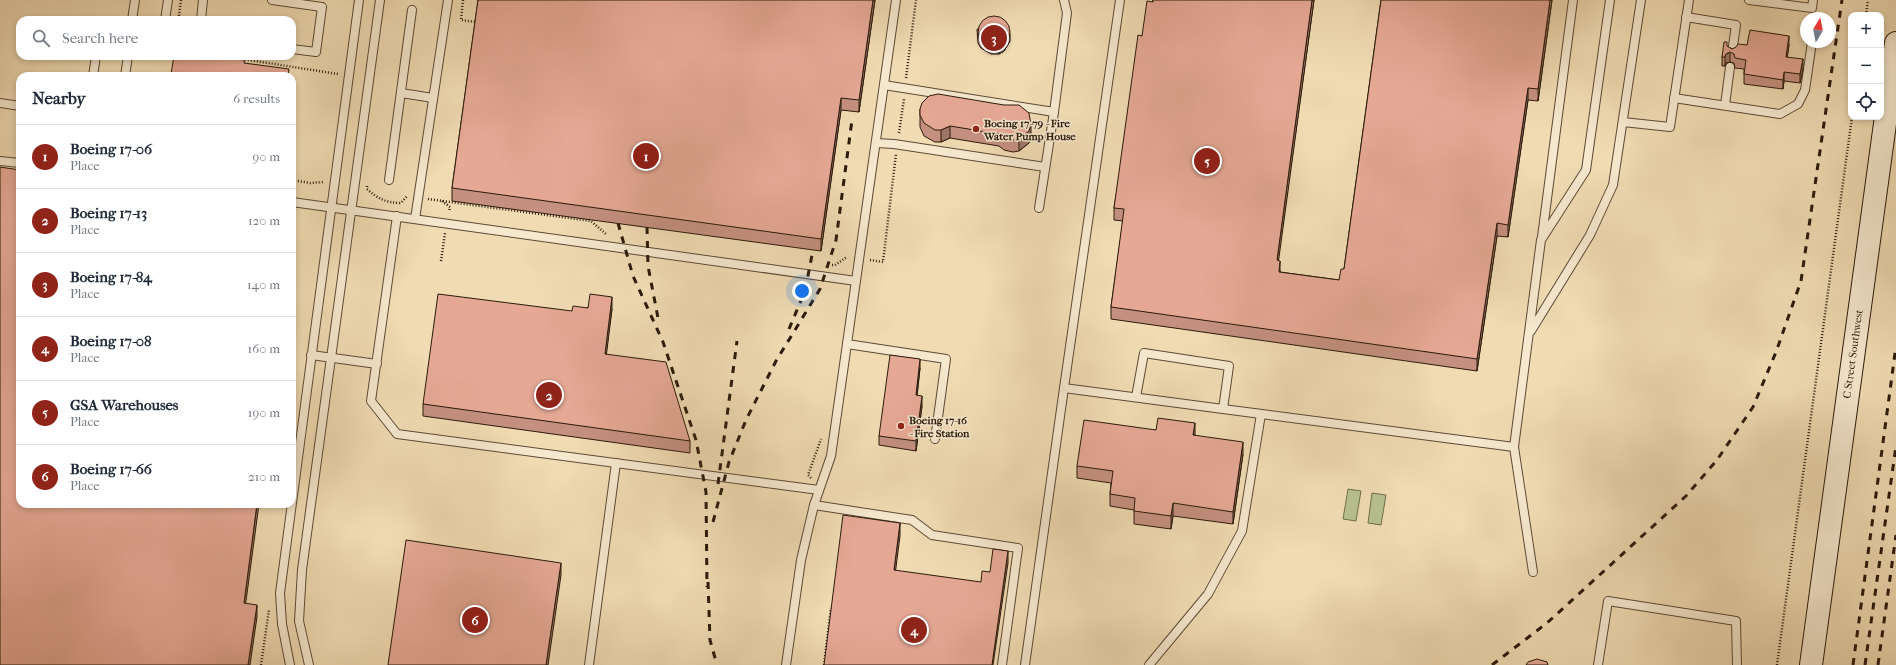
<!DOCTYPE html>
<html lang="en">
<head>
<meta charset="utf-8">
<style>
	:root { --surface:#fff; --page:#f6f6f7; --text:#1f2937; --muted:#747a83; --line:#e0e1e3; --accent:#8f2418 }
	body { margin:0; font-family:"IM FELL French Canon",serif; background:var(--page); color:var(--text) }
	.controls { position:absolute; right:12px; top:12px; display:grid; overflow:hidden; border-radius:8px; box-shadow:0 2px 6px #0003 }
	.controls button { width:36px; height:36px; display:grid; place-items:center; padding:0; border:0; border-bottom:1px solid var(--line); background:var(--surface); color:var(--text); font:20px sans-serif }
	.compass { position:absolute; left:1800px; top:12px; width:36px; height:36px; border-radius:50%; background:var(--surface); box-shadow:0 2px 6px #0003; rotate:10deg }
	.you { position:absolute; left:802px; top:291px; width:14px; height:14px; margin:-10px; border:3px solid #fff; border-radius:50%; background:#1a73e8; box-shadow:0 0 0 6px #1a73e833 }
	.badge { display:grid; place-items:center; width:26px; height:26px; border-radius:50%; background:var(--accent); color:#fff; font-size:13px; font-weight:700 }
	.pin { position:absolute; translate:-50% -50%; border:2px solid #fff; box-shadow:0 1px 4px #0006 }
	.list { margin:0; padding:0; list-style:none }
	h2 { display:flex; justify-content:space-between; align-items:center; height:52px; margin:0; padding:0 16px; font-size:17px }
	h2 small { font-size:13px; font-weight:400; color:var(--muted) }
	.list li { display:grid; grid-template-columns:26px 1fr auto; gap:12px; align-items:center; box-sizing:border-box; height:64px; padding:0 16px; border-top:1px solid var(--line) }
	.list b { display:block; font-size:15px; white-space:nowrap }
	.list p { margin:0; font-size:13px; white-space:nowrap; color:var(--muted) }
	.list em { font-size:13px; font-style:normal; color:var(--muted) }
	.icon { flex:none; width:22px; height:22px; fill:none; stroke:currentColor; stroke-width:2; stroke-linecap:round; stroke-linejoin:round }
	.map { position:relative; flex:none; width:1896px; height:665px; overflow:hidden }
	.search { position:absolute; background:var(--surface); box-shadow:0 2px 6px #0003; left:16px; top:16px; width:280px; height:44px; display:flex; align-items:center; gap:10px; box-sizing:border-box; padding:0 14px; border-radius:12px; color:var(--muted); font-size:15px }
	.panel { position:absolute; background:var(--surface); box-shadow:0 2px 6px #0003; left:16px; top:72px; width:280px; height:436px; border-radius:12px }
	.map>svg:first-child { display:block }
	.green { fill:#b6c18f; stroke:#706e4d }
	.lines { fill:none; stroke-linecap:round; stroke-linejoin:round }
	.service-casing { stroke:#5c4a35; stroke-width:10 }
	.secondary-casing { stroke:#2a1a0b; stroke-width:24 }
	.path { stroke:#2a1a0b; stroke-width:2.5; stroke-dasharray:1 2; stroke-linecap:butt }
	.service { stroke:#f5e8ce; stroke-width:8 }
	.secondary { stroke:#f5e8ce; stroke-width:22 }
	.rail { stroke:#2a1a0b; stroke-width:3; stroke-dasharray:7 7; stroke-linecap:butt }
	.wall { fill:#c59080; stroke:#2a1a0b }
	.shaded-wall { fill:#a07668; stroke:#2a1a0b }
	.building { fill:#e5a895; stroke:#2a1a0b }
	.poi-dot { fill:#8f2418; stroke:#f5e8ce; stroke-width:1.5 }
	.labels { text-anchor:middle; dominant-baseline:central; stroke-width:3; stroke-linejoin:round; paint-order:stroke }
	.poi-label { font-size:11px; font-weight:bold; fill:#2a1a0b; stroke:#f5e8ce; text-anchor:start }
	.street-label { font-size:11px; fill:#2a1a0b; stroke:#f5e8ce }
</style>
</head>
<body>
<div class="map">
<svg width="1896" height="665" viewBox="0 0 1896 665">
	<rect width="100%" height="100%" fill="#f0dbb3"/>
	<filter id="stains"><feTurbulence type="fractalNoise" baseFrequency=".005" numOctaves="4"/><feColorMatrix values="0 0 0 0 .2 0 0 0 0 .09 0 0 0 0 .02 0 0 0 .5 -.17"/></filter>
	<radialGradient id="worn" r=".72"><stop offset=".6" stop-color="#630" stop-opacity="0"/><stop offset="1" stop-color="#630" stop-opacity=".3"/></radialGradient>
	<!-- green -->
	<g class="green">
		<path d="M1348,489L1361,491L1356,521L1343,519Z"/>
		<path d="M1372,493L1386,495L1381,525L1368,523Z"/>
	</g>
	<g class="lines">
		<!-- service casing -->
		<g class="service-casing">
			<g id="service">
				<path d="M272,0L322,7L316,52L292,49"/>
				<path d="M1120,0L1064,388L1223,409L1229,366L1144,353L1136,397"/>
				<path d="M1749,0L1812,8L1813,0"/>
				<path d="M1686,17L1736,25L1732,53"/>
				<path d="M132,20L135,0"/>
				<path d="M165,20L168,0"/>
				<path d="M201,20L203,0"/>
				<path d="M93,76L96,56"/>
				<path d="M125,76L128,56"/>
				<path d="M884,85L1054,112L1067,13L1064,0"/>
				<path d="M401,93L433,98"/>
				<path d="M1674,98L1780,114L1798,104L1805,90L1812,42"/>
				<path d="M0,103L20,106"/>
				<path d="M1725,105L1730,67"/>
				<path d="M1623,122L1670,127L1689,0"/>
				<path d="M876,143L894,144L1045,167"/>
				<path d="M0,161L20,163"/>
				<path d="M389,180L412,10"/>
				<path d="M292,202L856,281"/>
				<path d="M1039,208L1054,112"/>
				<path d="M397,216L371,401L397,434L819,490"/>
				<path d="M415,219L448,0"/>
				<path d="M1542,237L1573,0"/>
				<path d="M1531,331L1590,235L1613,185L1641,0"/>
				<path d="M847,344L946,359L935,439"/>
				<path d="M311,355L377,364"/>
				<path d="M1223,409L1514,447L1541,240L1586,170L1610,0"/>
				<path d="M1514,447L1533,572"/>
				<path d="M814,505L912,520L932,535L1018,548L1002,665"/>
				<path d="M290,665L282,624L280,593L359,0"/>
				<path d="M309,665L299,621L302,570L380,0"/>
				<path d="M589,665L616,463"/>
				<path d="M786,665L801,560L814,505L831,456L896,0"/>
				<path d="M1025,665L1064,388"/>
				<path d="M1149,665L1208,594L1242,531L1261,414"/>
				<path d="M1598,665L1608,601L1736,621L1737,665"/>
			</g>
		</g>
		<!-- secondary casing -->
		<g class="secondary-casing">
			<path id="secondary" d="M1811,665L1896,43"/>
		</g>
		<!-- path -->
		<g class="path">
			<path d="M181,0L179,15L182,19L191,20"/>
			<path d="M463,0L461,20L476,22"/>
			<path d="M1866,15L1868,0"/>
			<path d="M242,59L338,74"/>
			<path d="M906,78L916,0"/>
			<path d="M899,133L904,99"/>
			<path d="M292,180L310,183L324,182"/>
			<path d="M367,186V189C377,198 386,203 401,203L407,196"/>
			<path d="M428,199L591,221L607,235"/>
			<path d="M442,201L450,207L449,212"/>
			<path d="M870,260L883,262L896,154"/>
			<path d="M441,261L445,233"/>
			<path d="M832,265H835L847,257"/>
			<path d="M811,478L808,475L821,439"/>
			<path d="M261,665L269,610"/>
			<path d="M824,665L831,608"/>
			<path d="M1777,665L1852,117"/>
		</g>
		<!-- service -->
		<use href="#service" class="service"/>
		<!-- secondary -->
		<use href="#secondary" class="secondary"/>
		<!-- rail -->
		<g class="rail">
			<path d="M618,223L633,276L663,342L696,440L706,492L707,587"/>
			<path d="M647,227L648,266L659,323"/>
			<path d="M789,329L805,291L813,250"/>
			<path d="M718,484L737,341"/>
			<path d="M713,522L729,462L746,420L776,361L820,289L836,240L852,120"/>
			<path d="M708,582L710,640L717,665"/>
			<path d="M1492,665L1547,623L1686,496L1717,460L1753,407L1776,352L1801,281L1842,0"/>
			<path d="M1853,665L1896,346"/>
			<path d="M1865,665L1896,446"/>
			<path d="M1878,665L1896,535"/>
		</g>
	</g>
	<!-- wall -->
	<g class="wall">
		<path d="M478,0H875L859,112L841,110L821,251L452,201V188Z"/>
		<path d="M1153,0H1314L1278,260L1280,272L1339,280L1344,269L1381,0H1552L1538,101L1528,100L1508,237L1497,236L1477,371L1111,319V307L1123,221L1114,220V208L1142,36Z"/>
		<path d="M977,29L1010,41L1004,51L999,54H991L981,48L978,43Z"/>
		<path d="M1747,45H1789L1787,57L1803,69L1800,83L1784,81L1783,89L1744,84V69L1735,68L1734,63L1730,62L1726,63L1725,66H1722V57L1727,46L1732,49Z"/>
		<path d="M920,109L1031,137L1029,143L1019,151L1013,152L1004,150L999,146L950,138L941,142H935L924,136L920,127Z"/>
		<path d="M588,308L612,309L606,354L690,441V453L423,416V404L572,311Z"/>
		<path d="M920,368L917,396L922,406L916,451L879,445V436Z"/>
		<path d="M1156,430L1195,435L1243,454L1233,524L1173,516L1171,529L1134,524V510L1110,506V494L1111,483L1077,478V466Z"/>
	</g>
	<!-- shaded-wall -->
	<g class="shaded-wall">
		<path d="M873,0H875L859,112V100Z"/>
		<path d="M1312,0H1314L1277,272V260Z"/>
		<path d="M1550,0H1552L1538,101V89Z"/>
		<path d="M1010,34V41L1004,51L999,54V47Z"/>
		<path d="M1789,36V45L1786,67V57Z"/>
		<path d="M1730,52V62L1726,63L1725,66V57L1726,54Z"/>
		<path d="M1803,59V69L1800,83V74Z"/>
		<path d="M1784,72V81L1783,89V80Z"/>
		<path d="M1528,88V100L1508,237V225Z"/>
		<path d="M841,98V110L821,251V239Z"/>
		<path d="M1031,125V137L1029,143L1019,151V139Z"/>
		<path d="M950,126V138L941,142V130Z"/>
		<path d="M1497,223V236L1477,371V359Z"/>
		<path d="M295,229V242L292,261V249Z"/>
		<path d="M1280,261V273L1279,272Z"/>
		<path d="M612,297V309L605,366V354Z"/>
		<path d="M920,359V368L916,405V395Z"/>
		<path d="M922,396V406L916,451V441Z"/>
		<path d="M1195,423V435H1193Z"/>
		<path d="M1243,442V454L1233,524V512Z"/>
		<path d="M1173,503V516L1171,529V516Z"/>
		<path d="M257,504H259L244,616V603Z"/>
		<path d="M900,523V536L894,583V570Z"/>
		<path d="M1008,551V563L993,665H992Z"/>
		<path d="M561,563V575L548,665H546Z"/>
		<path d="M257,605V617L250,665H248Z"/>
	</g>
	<!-- building -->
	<g class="building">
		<path d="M478,0H873L859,100L841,98L821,239L452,188Z"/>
		<path d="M1153,0H1312L1277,260L1280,261L1279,272L1339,280L1341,269H1344L1381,0H1550L1538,89L1528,88L1508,225L1497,223L1477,359L1111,307L1124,209L1114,208L1138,35L1142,36L1147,1L1153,2Z"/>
		<circle cx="994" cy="32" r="16"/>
		<path d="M1750,30L1789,36L1786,57L1803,59L1800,74L1784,72L1783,80L1744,74L1746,60L1735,58L1734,54L1730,52L1726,54L1725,57H1722L1724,42H1727V46L1732,49L1736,47L1738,44L1747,45Z"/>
		<path d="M174,56H245L244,63L289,69L288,76H158L159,73L171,74Z"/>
		<path d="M938,94L1004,105H1019L1029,113L1031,125L1029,131L1019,139L1013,140L1004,138L999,134L950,126L941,130H935L924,123L920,115V109L922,103L929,96Z"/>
		<path d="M0,167L20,170V504H257L244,603L257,605L248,665H0Z"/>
		<path d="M292,229H295L292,249Z"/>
		<path d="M438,294L572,311L573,306L588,308L590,294L612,297L605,354L666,362L690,441L423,404Z"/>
		<path d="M890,355L920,359L916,395L922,396L916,441L879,436Z"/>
		<path d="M1158,418L1195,423L1193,435L1243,442L1233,512L1173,503L1171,516L1134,511L1135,498L1110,494L1113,471L1077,466L1084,420L1156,430Z"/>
		<path d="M843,515L900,523L894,570L981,582L982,571L990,572L993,549L1008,551L992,665H824Z"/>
		<path d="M406,540L561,563L546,665H388Z"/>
		<path d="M1537,659L1547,662L1548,665H1526L1528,662Z"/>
	</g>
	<!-- markers -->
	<g class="poi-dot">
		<circle cx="976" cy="129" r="4"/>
		<circle cx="901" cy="426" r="4"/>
	</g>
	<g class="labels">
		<!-- poi labels -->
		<g class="poi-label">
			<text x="984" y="123">Boeing 17-79 - Fire<tspan x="984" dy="13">Water Pump House</tspan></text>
			<text x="909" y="420">Boeing 17-16<tspan x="909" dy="13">- Fire Station</tspan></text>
		</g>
		<!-- street labels -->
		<g class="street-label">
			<text transform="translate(1853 354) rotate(-82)">C Street Southwest</text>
		</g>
	</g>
	<rect width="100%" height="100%" filter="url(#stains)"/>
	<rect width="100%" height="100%" fill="url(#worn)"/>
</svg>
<div class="controls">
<button>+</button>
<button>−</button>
<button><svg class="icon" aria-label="locate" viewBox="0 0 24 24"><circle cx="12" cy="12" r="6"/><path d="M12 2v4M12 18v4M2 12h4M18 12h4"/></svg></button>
</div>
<svg class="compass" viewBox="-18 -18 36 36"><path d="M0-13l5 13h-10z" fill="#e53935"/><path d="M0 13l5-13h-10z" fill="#747a83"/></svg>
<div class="you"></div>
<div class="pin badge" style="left:646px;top:156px">1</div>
<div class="pin badge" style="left:549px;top:395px">2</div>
<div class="pin badge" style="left:994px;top:38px">3</div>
<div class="pin badge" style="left:914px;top:630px">4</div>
<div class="pin badge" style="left:1207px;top:161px">5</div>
<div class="pin badge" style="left:475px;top:620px">6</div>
<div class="search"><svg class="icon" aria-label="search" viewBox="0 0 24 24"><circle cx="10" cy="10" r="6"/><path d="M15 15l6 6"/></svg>Search here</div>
<section class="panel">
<h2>Nearby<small>6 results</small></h2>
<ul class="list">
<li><span class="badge">1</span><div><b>Boeing 17-06</b><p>Place</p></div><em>90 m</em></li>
<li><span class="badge">2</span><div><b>Boeing 17-13</b><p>Place</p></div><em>120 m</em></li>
<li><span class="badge">3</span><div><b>Boeing 17-84</b><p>Place</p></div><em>140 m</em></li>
<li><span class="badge">4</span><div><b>Boeing 17-08</b><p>Place</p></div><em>160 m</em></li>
<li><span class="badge">5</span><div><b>GSA Warehouses</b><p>Place</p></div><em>190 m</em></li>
<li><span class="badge">6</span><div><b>Boeing 17-66</b><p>Place</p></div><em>210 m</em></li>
</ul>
</section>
</div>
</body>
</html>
